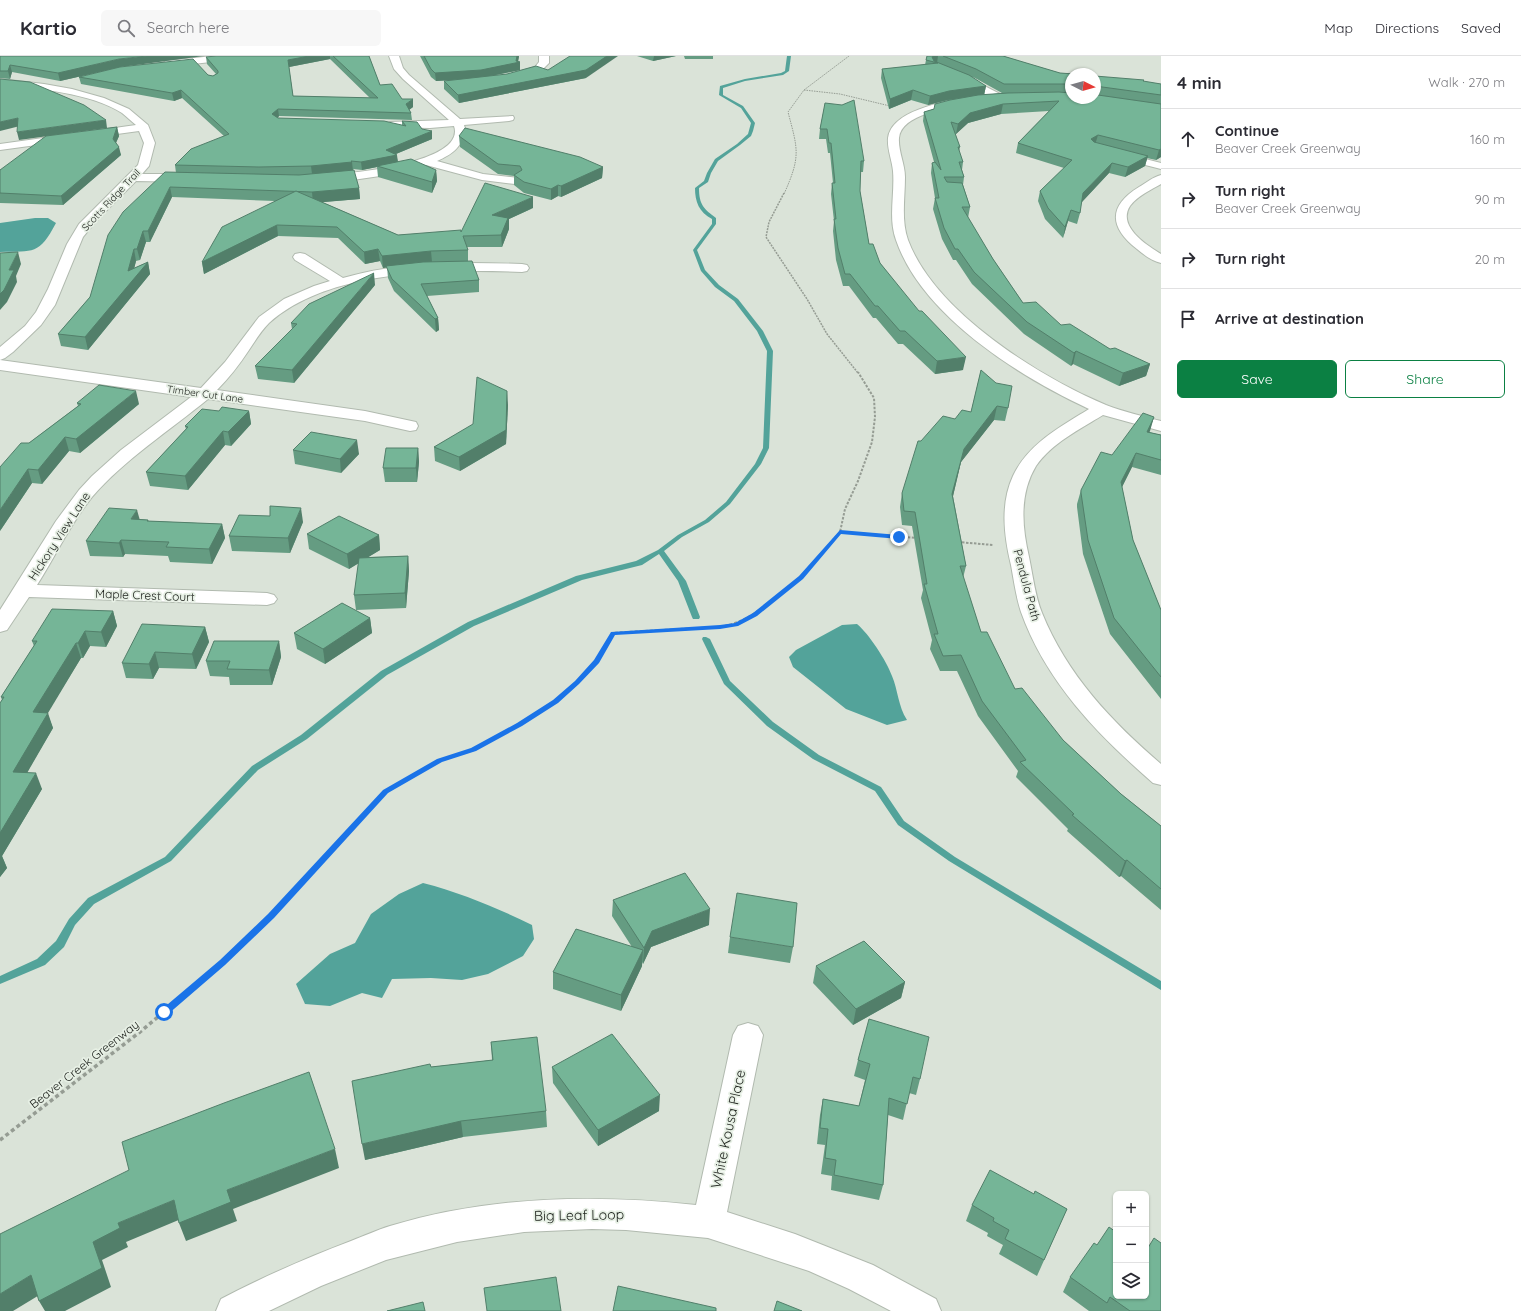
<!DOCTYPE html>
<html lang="en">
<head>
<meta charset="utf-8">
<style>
	:root { --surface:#fff; --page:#f7f7f7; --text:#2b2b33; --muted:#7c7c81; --line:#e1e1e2; --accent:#0b8043 }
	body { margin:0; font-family:Quicksand,sans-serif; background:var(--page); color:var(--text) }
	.controls { position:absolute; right:12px; bottom:12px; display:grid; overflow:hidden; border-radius:6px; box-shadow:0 1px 3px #0004 }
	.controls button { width:36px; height:36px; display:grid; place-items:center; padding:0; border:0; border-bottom:1px solid var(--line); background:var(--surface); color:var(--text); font:20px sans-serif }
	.compass { position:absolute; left:1065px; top:12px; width:36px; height:36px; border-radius:50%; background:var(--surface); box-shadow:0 1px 3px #0004; rotate:96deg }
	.stop { position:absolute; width:12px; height:12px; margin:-9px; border:3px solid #1a73e8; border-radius:50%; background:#fff }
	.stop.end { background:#1a73e8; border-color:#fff; box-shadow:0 1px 4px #0008 }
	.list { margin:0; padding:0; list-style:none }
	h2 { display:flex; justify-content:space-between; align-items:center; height:52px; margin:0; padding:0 16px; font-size:17px }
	h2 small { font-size:13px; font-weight:400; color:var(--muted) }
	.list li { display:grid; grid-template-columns:26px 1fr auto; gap:12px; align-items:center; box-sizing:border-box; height:60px; padding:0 16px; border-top:1px solid var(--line) }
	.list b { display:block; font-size:15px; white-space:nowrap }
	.list p { margin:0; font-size:13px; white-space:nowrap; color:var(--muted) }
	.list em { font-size:13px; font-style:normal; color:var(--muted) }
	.actions { display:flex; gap:8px; padding:12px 16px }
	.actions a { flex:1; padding:9px 0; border:1px solid var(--accent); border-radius:6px; text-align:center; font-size:14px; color:var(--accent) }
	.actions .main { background:var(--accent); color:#fff }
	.icon { flex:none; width:22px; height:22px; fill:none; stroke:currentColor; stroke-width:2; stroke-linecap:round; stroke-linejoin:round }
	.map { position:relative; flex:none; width:1161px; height:1255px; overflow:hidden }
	header { display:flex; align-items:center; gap:24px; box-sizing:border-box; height:56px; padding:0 20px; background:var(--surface); border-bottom:1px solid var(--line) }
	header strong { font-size:19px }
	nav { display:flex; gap:22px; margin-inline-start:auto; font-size:14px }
	.search { width:280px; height:36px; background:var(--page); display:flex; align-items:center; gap:10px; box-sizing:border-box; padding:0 14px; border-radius:6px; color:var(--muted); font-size:15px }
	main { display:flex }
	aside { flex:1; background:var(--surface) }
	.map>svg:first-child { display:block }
	.water { fill:#53a39a }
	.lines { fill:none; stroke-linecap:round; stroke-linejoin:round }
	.stream { fill:#53a39a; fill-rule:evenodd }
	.minor-casing { stroke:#b1baaf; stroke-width:2 }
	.path-far4 { stroke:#959c93; stroke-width:1; stroke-dasharray:1.5 1; stroke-linecap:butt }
	.path-far3 { stroke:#959c93; stroke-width:1.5; stroke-dasharray:2 1; stroke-linecap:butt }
	.path-far2 { stroke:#959c93; stroke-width:2; stroke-dasharray:2.5 1.5; stroke-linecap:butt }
	.path-far1 { stroke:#959c93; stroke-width:2.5; stroke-dasharray:3 2; stroke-linecap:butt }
	.path { stroke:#959c93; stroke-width:3.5; stroke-dasharray:4 3; stroke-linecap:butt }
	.minor { fill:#fff; fill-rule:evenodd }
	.wall { fill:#659c82; fill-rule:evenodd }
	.shaded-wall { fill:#527f6a }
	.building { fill:#75b597; stroke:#527f6a }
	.route { fill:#1a73e8 }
	.labels { text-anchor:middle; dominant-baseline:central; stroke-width:3.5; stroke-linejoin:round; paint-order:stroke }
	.far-street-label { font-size:10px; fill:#222621; stroke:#e7f0e5 }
	.street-label { font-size:12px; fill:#222621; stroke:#e7f0e5 }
	.near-street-label { font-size:14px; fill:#222621; stroke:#e7f0e5 }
</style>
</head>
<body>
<header>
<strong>Kartio</strong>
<div class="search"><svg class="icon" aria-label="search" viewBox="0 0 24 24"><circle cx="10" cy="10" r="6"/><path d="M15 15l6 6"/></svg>Search here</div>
<nav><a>Map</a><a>Directions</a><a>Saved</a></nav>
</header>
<main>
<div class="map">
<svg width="1161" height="1255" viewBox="0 0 1161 1255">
	<rect width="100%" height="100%" fill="#dae3d8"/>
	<!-- water -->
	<g class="water">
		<path d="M35,162H48L56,167C39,199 34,195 0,196V167Z"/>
		<path d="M857,568C869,578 886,604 892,620C898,634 898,650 907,664L887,669L846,653L793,611L789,601L796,594L842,569Z"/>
		<path d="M423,827C462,837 497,852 532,869L534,883L523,900L488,918L462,924L431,922L392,923L382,942L362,937L330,950L305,948L296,928L330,898L355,887L371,858L399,838Z"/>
	</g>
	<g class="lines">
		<!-- stream -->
		<g class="stream">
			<path d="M787,0H791L789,15L783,19L745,25L723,32V39L743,50L755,67L753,75L751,80L740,89L718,105L711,117L708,126L699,132C699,149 704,153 716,162V168L697,194L705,214L719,229L738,243L763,275L773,295L769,392L761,408L730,448L709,466L682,481L664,495L686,525L700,561L699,563H693L692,561L678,525L659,498L642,509L582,524L474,570L387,619L307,683L258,714L171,805L94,848L75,869L64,891L45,909L0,928V920L37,903L56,885L69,863L88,842L165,801L252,710L301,679L381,615L468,566L576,520L636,505L658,494L678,479L705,464L726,446L755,408L763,392L767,295L757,275L734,245L715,231L701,215L693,194L712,168V163C699,156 695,146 695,132L704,125L707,117L715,103L737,88L748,78L751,67L741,52L719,39L720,30L745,23L781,17L785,15Z"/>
			<path d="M703,581H706L710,583L730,625L773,666L819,699L881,731L904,765L955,801L1161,925V934L949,805L898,769L875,735L813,703L767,670L724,628L702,583Z"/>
		</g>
		<!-- minor casing -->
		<g class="minor-casing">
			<g id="minor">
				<path d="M213,0H243L238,3L166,11L161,8L166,5Z"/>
				<path d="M389,0H399L403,12L409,19L460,63L513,60L514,62L513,64L509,65L464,69L466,76C460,92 453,98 437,105L483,118L519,122L521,124L519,126L515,128L482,124L426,109L380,120L339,126L322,125L320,123L322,121L326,119C348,118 467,107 454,70L430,72L386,71L385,69L390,66L449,64L403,23L394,13Z"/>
				<path d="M539,0H549V7L541,15L511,24L506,21L508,19L535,11L539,6Z"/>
				<path d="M959,17L1002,39L1003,41L998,44L994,43L956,22L954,20Z"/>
				<path d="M0,23L44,28L72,33L104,42L129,53L148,69L155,87L149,110L142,118H188L192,120L194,122L192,124L188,126L136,125L96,165L83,181L55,249L41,269L13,296L5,302L0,304V291L25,270L36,256L48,233L67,188L79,168L138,109L144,87L139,75L0,94V88L136,69C131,65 127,61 122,57C91,37 36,32 0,29Z"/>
				<path d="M964,42L969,45L968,47C949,52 901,58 899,82C898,95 905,108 905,121C905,142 901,164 908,184C935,256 1038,320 1106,349C1124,356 1142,360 1161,365V375L1103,359C1080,373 1052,387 1036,410C1019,438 1022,471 1029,501C1033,520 1035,540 1042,557C1067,619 1112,666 1161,708V729L1153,727C1098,679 1046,626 1021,556C1016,541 1014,525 1011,509C1004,480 1000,448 1013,420C1028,388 1060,371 1089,353C1020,321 922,260 896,184C888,162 895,138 893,115C892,104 887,93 888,82C891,55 942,46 964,42Z"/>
				<path d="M1118,96L1161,107V113L1114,101L1112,99Z"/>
				<path d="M1161,119V128C1151,134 1137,140 1130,150C1117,170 1146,189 1161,198V207C1152,205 1144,199 1137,193C1109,171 1108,150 1139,131C1146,127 1153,121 1161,119Z"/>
				<path d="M300,197L305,198L343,222C400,205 463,206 522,208L527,209L529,212L527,215L522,216C445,213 329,213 269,267C261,275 255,285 249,294C239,309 229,322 217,334L365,355L416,366L418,370L416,374L410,375L365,365L208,343C169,375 125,403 92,441C70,468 55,501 37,529L267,537L274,539L277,543L274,547L267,549L29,541L7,574L0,576V554L56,465L79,434L92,420L121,394L191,341L0,314V304L201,332L225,306L259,261L284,243L314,230L330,225L295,204L293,201L295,198Z"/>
				<path d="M748,967L758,970L763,979L727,1156L795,1178L873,1209L936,1243L941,1255H891L849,1233L809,1215L708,1182L626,1174L592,1173L524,1176L457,1186L386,1204L321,1230L269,1255H216L221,1243C263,1221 306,1202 351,1185C364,1180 377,1174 390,1170C490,1140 593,1138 696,1149L733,979L738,970Z"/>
			</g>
		</g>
		<!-- path-far4 -->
		<g class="path-far4">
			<path d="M804,34L840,38L890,50"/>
			<path d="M784,138C801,100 798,94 788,56L804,34L849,0"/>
		</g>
		<!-- path-far3 -->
		<path class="path-far3" d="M784,137L769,166L766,181L807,243L827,278L858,317"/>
		<!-- path-far2 -->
		<g class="path-far2">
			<path d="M840,476L917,482"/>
			<path d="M958,486L993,489"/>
			<path d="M764,551L801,521L840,476L845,453L858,425L872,386L875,361L874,342L858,316"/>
		</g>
		<!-- path-far1 -->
		<path class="path-far1" d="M274,857L386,736L439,705L473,694L519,669L556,646L577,627L597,605L613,577L720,571C738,568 751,561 765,550"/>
		<!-- path -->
		<path class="path" d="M0,1084L140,976L223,906L275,856"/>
		<!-- minor -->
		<use href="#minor" class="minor"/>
	</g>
	<!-- wall -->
	<g class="wall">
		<path d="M0,0L121,11L60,25L12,16L10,23L0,22Z"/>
		<path d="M216,0H369L380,29L413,51L409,54L411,57L412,64L279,60L278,62L402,69V65L422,73L432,83L396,98L398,106L436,114L437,125L432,137L378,121L377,111L362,114L353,113L359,132L360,143L322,146L398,179L461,176L533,152L509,163V173L502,191H467L468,194V205L479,224V236L427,240L438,262L439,274L436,276L394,235L388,222L387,211L383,212L380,205L365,208L338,182L278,180L204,218L202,206L275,145L172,141L150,186H146L140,204L136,205L134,212L148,206L150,218L88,294L61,290L58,278L90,241L176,117L175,109L224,80L182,42L174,45L81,28L79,21L208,19L213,20L216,18L207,8L206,1ZM330,3L370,42L293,40L289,11Z"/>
		<path d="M420,0H519L518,5L520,14L491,20L548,14L586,22L459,47L444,33V25L454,24L436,25L431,21Z"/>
		<path d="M637,0H676L653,5Z"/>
		<path d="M684,0H713V3H685Z"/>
		<path d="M927,0H1003L1060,17L1071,18V42H1095V20L1161,28V101L1156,104L1147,102L1145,110L1125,121L1109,117L1081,147L1080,157L1077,168L1068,165L1063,182L1045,163L1038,145L1040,135L1064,112L1016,97L1018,87L1049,55L1001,58L968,67L956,78H955L960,91L959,96L963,106L962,114L964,121L963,129L970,151L968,162L993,203L1023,247L1061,269L1110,293L1150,308L1146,320L1119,330L1073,308L1071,310L1024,278L972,228L956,204H953L942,183L933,153L935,142L931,117L932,107L934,106L923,65L924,56L934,53L949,44L928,49L911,44L889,53L881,22L882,13L925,9L926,4ZM969,20L975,22L1002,37L984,39L986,30Z"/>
		<path d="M825,47L864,105L863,116H860V135L869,188L880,207L963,314L935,318L903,288H898L876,262H873L849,230H843L836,204L833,175L834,165L831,138L832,127H833L830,97H828L826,83H819L820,73Z"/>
		<path d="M117,71L119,80L116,87L121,99L63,149L0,147V114Z"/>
		<path d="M459,80L603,111L602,122L561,141L558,140L551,144L524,137L514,129V120L498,118L460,91Z"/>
		<path d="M375,229L294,327L258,323L255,310L292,273L291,267Z"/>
		<path d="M981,314L1008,352L1005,365L994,364L961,406L953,440L966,510L963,522L981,576L1015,633L1063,684L1121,738L1161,770V854L1121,820L1119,821L1067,775L1068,773L1016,721L1018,715L978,660L957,615H940L930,593L932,584L921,542L923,534L912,470L902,469L900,451L902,437L921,385L955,363L971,356Z"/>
		<path d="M77,347L139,348L80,397L69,395L42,428L32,427L0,475L29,387L78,350Z"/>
		<path d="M508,349L506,388L460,415L435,405L434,391Z"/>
		<path d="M219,355H249L251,368L231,390L225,389L188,434L150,430L146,416L186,373L185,370Z"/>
		<path d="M1154,361L1149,376L1161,379V419L1132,411L1122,431L1133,484L1161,554V643L1110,578L1083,498L1077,451V448L1081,434L1112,399Z"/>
		<path d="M418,392L419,406L417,426H385L383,412Z"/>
		<path d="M293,394L359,398L341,417L295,408Z"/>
		<path d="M270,460L303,466L290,497L232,495L229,480Z"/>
		<path d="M140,463L148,464L149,465L222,468L225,482L212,508L170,506L168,500L125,498L123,501L90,500L86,485Z"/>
		<path d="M307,478L379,479L380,494L368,501L408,500L409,515L406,552L356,554L354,539L359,507L349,513L309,493Z"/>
		<path d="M113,555L117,570L106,591L90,590L83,602H81L47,657L53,672L27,716L42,733L2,800L7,812L0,821V647L2,644L1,641L34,590L32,585Z"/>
		<path d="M370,562L372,577L325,608L297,593L294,577Z"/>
		<path d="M205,571L209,586L196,613L159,612L153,623L126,622L122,607Z"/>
		<path d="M279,585L281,601L272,629H230L229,621L210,620L206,605Z"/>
		<path d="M613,844L709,869L651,891L643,908L642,906V910L621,955L553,933V916L632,891L612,860Z"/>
		<path d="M730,881L793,891L790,907L728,897Z"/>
		<path d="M816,910L905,926L901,942L853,969L813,927Z"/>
		<path d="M491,986L546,1055L547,1071L463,1081L365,1104L431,1011L492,1004Z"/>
		<path d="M858,1004L920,1023L916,1039L909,1037L903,1064L888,1059L883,1129L879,1144L831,1134L832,1120L821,1118L825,1089L817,1088L820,1059L823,1043L859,1050L865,1024L854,1020Z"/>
		<path d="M552,1011L659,1055L598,1090L553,1027Z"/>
		<path d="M1034,1138L1067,1153L1037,1220L999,1198L1003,1189L987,1180L988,1177L966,1165L972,1149Z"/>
		<path d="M1070,1221L1116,1240L1161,1255H1089L1063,1236Z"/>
	</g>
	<!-- shaded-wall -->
	<g class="shaded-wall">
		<path d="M147,0H204L121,11L60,25L58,17L119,3Z"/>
		<path d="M309,0H330V3L289,11L288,4Z"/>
		<path d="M517,0H519L518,6H520V14L481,22L436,25L435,17Z"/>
		<path d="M607,0H618L586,22L459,47L458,39Z"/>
		<path d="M654,0H676L653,5Z"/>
		<path d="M934,0H938L937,7L932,6V1Z"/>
		<path d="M10,9L12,16L10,23L8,15Z"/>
		<path d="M986,30L984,39L947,44L928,49L930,40L949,35Z"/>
		<path d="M181,34L182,42L174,45L172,37Z"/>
		<path d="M913,34L911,44L889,53L890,43Z"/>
		<path d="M413,43V51L406,56V48Z"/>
		<path d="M1003,48L1001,58L968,67L956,78L958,68L970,57Z"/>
		<path d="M278,53L279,60L273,66L272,58Z"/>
		<path d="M18,62L20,70L0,75V66Z"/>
		<path d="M106,64L107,72L19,84L17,76Z"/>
		<path d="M117,71L119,80L114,91L113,83Z"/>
		<path d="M432,75V83L391,100L397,99L398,107L377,110V111L362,114L361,106L386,94Z"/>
		<path d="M1098,79L1095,89L1091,83Z"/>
		<path d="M119,91L121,99L63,149L61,140Z"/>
		<path d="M1161,93V101L1156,104L1159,94Z"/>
		<path d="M1148,100L1145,110L1125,121L1128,111Z"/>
		<path d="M352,106L353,115L312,118L311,110Z"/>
		<path d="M1112,107L1109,117L1080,148L1083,137Z"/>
		<path d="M603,111L602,122L561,141V130Z"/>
		<path d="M436,114L437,125L432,137V126Z"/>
		<path d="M558,129V140L551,144V133Z"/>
		<path d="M170,131L172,141L150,186L148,175Z"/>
		<path d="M359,132L360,143L313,147L312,136Z"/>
		<path d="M533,141V152L509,163V173L502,191L501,179L492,159Z"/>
		<path d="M1071,154L1068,165L1063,182L1065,171Z"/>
		<path d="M277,169L278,180L204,218L202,206Z"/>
		<path d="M143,175L146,186L140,204L137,193Z"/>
		<path d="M134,193L136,205L131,226L148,206L150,218L88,294L85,281L128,215Z"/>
		<path d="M378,193L380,205L365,208L364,196Z"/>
		<path d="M431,195L432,206L383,212L382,200Z"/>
		<path d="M18,196L21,208L16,220L17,226L7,246L0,254V238L9,214Z"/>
		<path d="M374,217L375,229L294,327L292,314Z"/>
		<path d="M438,262L439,274L436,276L435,263Z"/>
		<path d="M1076,295L1073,308L1071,310L1074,297Z"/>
		<path d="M966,301L963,314L935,318L937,305Z"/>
		<path d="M1150,308L1146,320L1119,330L1123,317Z"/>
		<path d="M136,335L139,348L80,397L76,383Z"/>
		<path d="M507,335L508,349L506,388L460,415L459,401Z"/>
		<path d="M997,350L994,364L961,406L950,453L952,438L964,393Z"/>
		<path d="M249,355L251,368L231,390L228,376Z"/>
		<path d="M1154,361L1150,375L1143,389L1147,376Z"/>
		<path d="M223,375L225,389L188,434L185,420Z"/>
		<path d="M65,381L69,395L42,428L38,414Z"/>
		<path d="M357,384L359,398L341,417L340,403Z"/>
		<path d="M418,392L419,406L417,426L416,412Z"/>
		<path d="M1136,397L1132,411L1117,441L1121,426Z"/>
		<path d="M28,413L32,427L0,475V454Z"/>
		<path d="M301,452L303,466L290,497L288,482Z"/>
		<path d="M137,454L141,468L131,463Z"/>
		<path d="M222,468L225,482L212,508L209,493Z"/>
		<path d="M379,479L380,494L349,513L347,498Z"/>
		<path d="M121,484L125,498L123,501L119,487Z"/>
		<path d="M408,500L409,515L406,552L405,537Z"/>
		<path d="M113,555L117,570L106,591L101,576Z"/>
		<path d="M370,562L372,577L325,608L323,593Z"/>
		<path d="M205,571L209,586L196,613L192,598Z"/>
		<path d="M85,575L90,590L83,602L78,587Z"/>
		<path d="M279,585L281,601L272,629L269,614Z"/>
		<path d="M76,587L81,602L39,672L33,656Z"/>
		<path d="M155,596L159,612L153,623L149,608Z"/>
		<path d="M48,657L53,672L19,731L13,716Z"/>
		<path d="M36,717L42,733L2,800L7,812L0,821V777Z"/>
		<path d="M1127,804L1121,820L1119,821L1125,805Z"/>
		<path d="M710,853L709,869L651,891L643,908L644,892L652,875Z"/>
		<path d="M643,894L642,910L621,955V939Z"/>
		<path d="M905,926L901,942L853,969L856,953Z"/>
		<path d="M660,1039L659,1055L598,1090V1074Z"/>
		<path d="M461,1065L463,1081L365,1104L362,1088Z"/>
		<path d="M335,1093L339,1112L233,1153L237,1165L186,1185L179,1167L227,1134Z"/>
		<path d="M174,1144L181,1163L126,1186L128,1191L102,1204L111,1231L65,1255H45L39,1245L93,1186L118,1167Z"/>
		<path d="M31,1219L41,1238L13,1255H0V1238Z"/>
	</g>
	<!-- building -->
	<g class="building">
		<path d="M0,0H147L119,3L58,17L10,9L8,15H0Z"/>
		<path d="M216,0H309L288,4L293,40L378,42L333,0H369L380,29L392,28L402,43H413L406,48L411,57L278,53L272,58L278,62L384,65L406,70L402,65L417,66L422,73L432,75L386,94L397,99L361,106L351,105L352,106L311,110L259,111L175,109L191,93L229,78L181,34L172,37L79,21L120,11L193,3L208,19L213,20L218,17V15L206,1Z"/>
		<path d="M424,0H517L516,5L520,6L481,14L435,17L431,13Z"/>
		<path d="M570,0H607L586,14L458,39L444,25L507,18L536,10L548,14Z"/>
		<path d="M927,0H934L932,1L934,5L969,19L986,30L949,35L930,40L913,34L890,43L882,13L938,7L926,4Z"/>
		<path d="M943,0H1003L1060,17L1074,18H1071V28H1004L976,13Z"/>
		<path d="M1095,20L1144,24L1143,25L1161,28V39L1095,30Z"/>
		<path d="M0,23L30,26L84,49L106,64L17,76L18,62L0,66Z"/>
		<path d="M1059,36L1071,37V42H1095V39H1098L1161,48V93L1159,94L1098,79L1091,83L1094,86L1148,100L1128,111L1112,107L1083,137L1080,157L1071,154L1065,171L1048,152L1040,135L1072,104L1018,87L1059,45L1003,48L970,57L958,68L951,66L960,91H958L963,106H959L964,121H944L947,126L962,127L970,151H962L993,203L1023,247L1036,246L1061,269L1070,268L1110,293L1115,292L1150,308L1123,317L1076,295L1074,297L1027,266L974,216L958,193H955L944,172L935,142H939L932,107L935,106L941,114L924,56L934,53L935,48L950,44L978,39L1008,37Z"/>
		<path d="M854,44L864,105H861L860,135L869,188H873L880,207L919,255H922L966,301L937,305L905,275H900L878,250H875L850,218H845L838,192L834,163H836L832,127H835L831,87H829L827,73H820L825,47L842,49Z"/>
		<path d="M117,71L113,83L119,91L61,140L0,137V114L46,80Z"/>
		<path d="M465,72L580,101L603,111L561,130L558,129L551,133L524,126L514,119L522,114L520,110L498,108L459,80Z"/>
		<path d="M411,103L436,114L432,126L377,110Z"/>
		<path d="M354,114L359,132L312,136L170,131L148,175H143L137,193H134L128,215L148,206L85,281L58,278L90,241L108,179L123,156L165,116L299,119Z"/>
		<path d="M485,127L533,141L492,159L508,162L501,179L463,180L468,194L431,195L382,200L378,193L364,196L337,171L277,169L202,206L222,171L296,135L398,179L461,174V176Z"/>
		<path d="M18,196L9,214H14L4,234L0,238V197Z"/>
		<path d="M472,205L479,224L421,228L438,262L435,263L392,223L386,210L423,206Z"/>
		<path d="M374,217L292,314L255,310L297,268L291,267L309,248Z"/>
		<path d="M981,314L996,327L1012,330L1008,352L997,350L964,393L952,438L966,510H960L981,576H987L1015,633L1022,632L1063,684L1121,738L1161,770V833L1127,804L1125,805L1072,759L1074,758L1020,706L1026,704L982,645L961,599L943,600L934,578H938L924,528H927L915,456L904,455L902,437L918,385H921L943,360L955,363L962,354L971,356Z"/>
		<path d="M477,321L507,335L506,374L459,401L434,391L473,368Z"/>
		<path d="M99,329L136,335L76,383L65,381L38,414L28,413L0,454V411L21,387H29L81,348L77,347Z"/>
		<path d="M222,351L249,355L228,376L223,375L185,420L146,416L188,371L185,370L202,353L219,355Z"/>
		<path d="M1143,357L1154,361L1147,376L1161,379V404L1136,397L1121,426L1133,484L1161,554V621L1114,562L1088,484L1081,437V434L1101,396L1112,399Z"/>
		<path d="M311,376L357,384L340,403L293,394Z"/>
		<path d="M386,392H418L416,412H383Z"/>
		<path d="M270,450L301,452L288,482L229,480L239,459L270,460Z"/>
		<path d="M109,452L137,454L131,463L148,464L147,465L222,468L209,493L166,491L169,486L121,484L119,487L86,485Z"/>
		<path d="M339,460L379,479L347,498L307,478Z"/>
		<path d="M408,500L405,537L354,539L359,502Z"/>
		<path d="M342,547L370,562L323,593L294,577Z"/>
		<path d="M52,553L113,555L101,576L85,575L78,587H76L33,656L48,657L13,716L36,717L0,777V647L4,641H1L37,585H32Z"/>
		<path d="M142,568L205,571L192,598L155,596L149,608L122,607Z"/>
		<path d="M214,585H279L269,614L227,613L230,605H206Z"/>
		<path d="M685,817L710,853L652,875L644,892L613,844Z"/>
		<path d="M737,837L797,847L793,891L730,881Z"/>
		<path d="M576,873L643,894L621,939L553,916Z"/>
		<path d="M864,885L905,926L856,953L816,910Z"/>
		<path d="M869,963L929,981L920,1023L913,1021L907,1048L889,1042L883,1129L834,1119L836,1104L825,1102L828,1073L820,1072L823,1043L859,1050L870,1008L858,1004Z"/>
		<path d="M612,978L660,1039L598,1074L552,1011Z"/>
		<path d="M537,981L546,1055L461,1065L362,1088L352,1025L430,1008L431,1011L493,1004L491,986Z"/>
		<path d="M309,1016L335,1093L227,1134L231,1146L179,1167L174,1144L118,1167L120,1172L93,1186L102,1212L39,1245L31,1219L0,1238V1178L129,1114L122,1086L224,1047Z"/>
		<path d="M990,1114L1034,1138L1035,1135L1067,1153L1044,1204L1005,1183L1009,1174L993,1165L994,1162L972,1149Z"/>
		<path d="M1109,1171L1116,1176V1240H1146V1195L1154,1182L1161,1187V1255H1130L1110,1241L1107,1247L1070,1221L1094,1187L1097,1189Z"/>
		<path d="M556,1221L561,1255H487L484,1232Z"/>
		<path d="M618,1230L716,1252V1255H613Z"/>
		<path d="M777,1245L802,1255H774Z"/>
		<path d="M423,1246L425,1255H387Z"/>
	</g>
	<!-- route -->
	<path class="route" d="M840,474L899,479L902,481L899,483L841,478L803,523L757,560L738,570L720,573L615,579L599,607L579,628L558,647L522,670L476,695L442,706L388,737L274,862L225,909L167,959H161L159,956L161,954L220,904L268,858L383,734L437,703L471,692L517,667L553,644L575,625L594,604L611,576L720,569L735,567L753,557L799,520Z"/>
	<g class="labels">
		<!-- far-street labels -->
		<g class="far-street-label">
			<text transform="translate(111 144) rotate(-47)">Scotts Ridge Trail</text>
			<text transform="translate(205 338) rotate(8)">Timber Cut Lane</text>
		</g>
		<!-- street labels -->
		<g class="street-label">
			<text transform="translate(59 480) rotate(-57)">Hickory View Lane</text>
			<text transform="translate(1027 529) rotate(75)">Pendula Path</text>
			<text transform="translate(145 539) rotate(2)">Maple Crest Court</text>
			<text transform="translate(84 1008) rotate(-38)">Beaver Creek Greenway</text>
		</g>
		<!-- near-street labels -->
		<g class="near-street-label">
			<text transform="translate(728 1073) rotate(-78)">White Kousa Place</text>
			<text transform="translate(579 1159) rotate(-1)">Big Leaf Loop</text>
		</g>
	</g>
</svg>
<div class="controls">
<button>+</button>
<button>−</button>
<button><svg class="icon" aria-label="layers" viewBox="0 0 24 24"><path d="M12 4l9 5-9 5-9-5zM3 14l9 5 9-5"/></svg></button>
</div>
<svg class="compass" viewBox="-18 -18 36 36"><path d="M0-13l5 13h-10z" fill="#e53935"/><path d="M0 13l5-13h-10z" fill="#7c7c81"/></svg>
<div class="stop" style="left:164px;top:956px"></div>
<div class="stop end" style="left:899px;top:481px"></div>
</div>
<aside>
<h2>4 min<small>Walk · 270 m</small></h2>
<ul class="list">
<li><svg class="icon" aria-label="ahead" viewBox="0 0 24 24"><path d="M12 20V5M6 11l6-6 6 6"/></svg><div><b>Continue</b><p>Beaver Creek Greenway</p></div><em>160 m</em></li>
<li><svg class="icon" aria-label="right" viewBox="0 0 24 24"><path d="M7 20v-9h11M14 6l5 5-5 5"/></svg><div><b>Turn right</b><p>Beaver Creek Greenway</p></div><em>90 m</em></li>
<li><svg class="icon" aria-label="right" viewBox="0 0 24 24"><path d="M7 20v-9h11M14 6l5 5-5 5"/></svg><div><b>Turn right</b></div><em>20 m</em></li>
<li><svg class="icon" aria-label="arrive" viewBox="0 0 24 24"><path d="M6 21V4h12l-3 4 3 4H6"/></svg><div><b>Arrive at destination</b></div></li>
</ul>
<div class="actions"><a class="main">Save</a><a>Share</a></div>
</aside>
</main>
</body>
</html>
